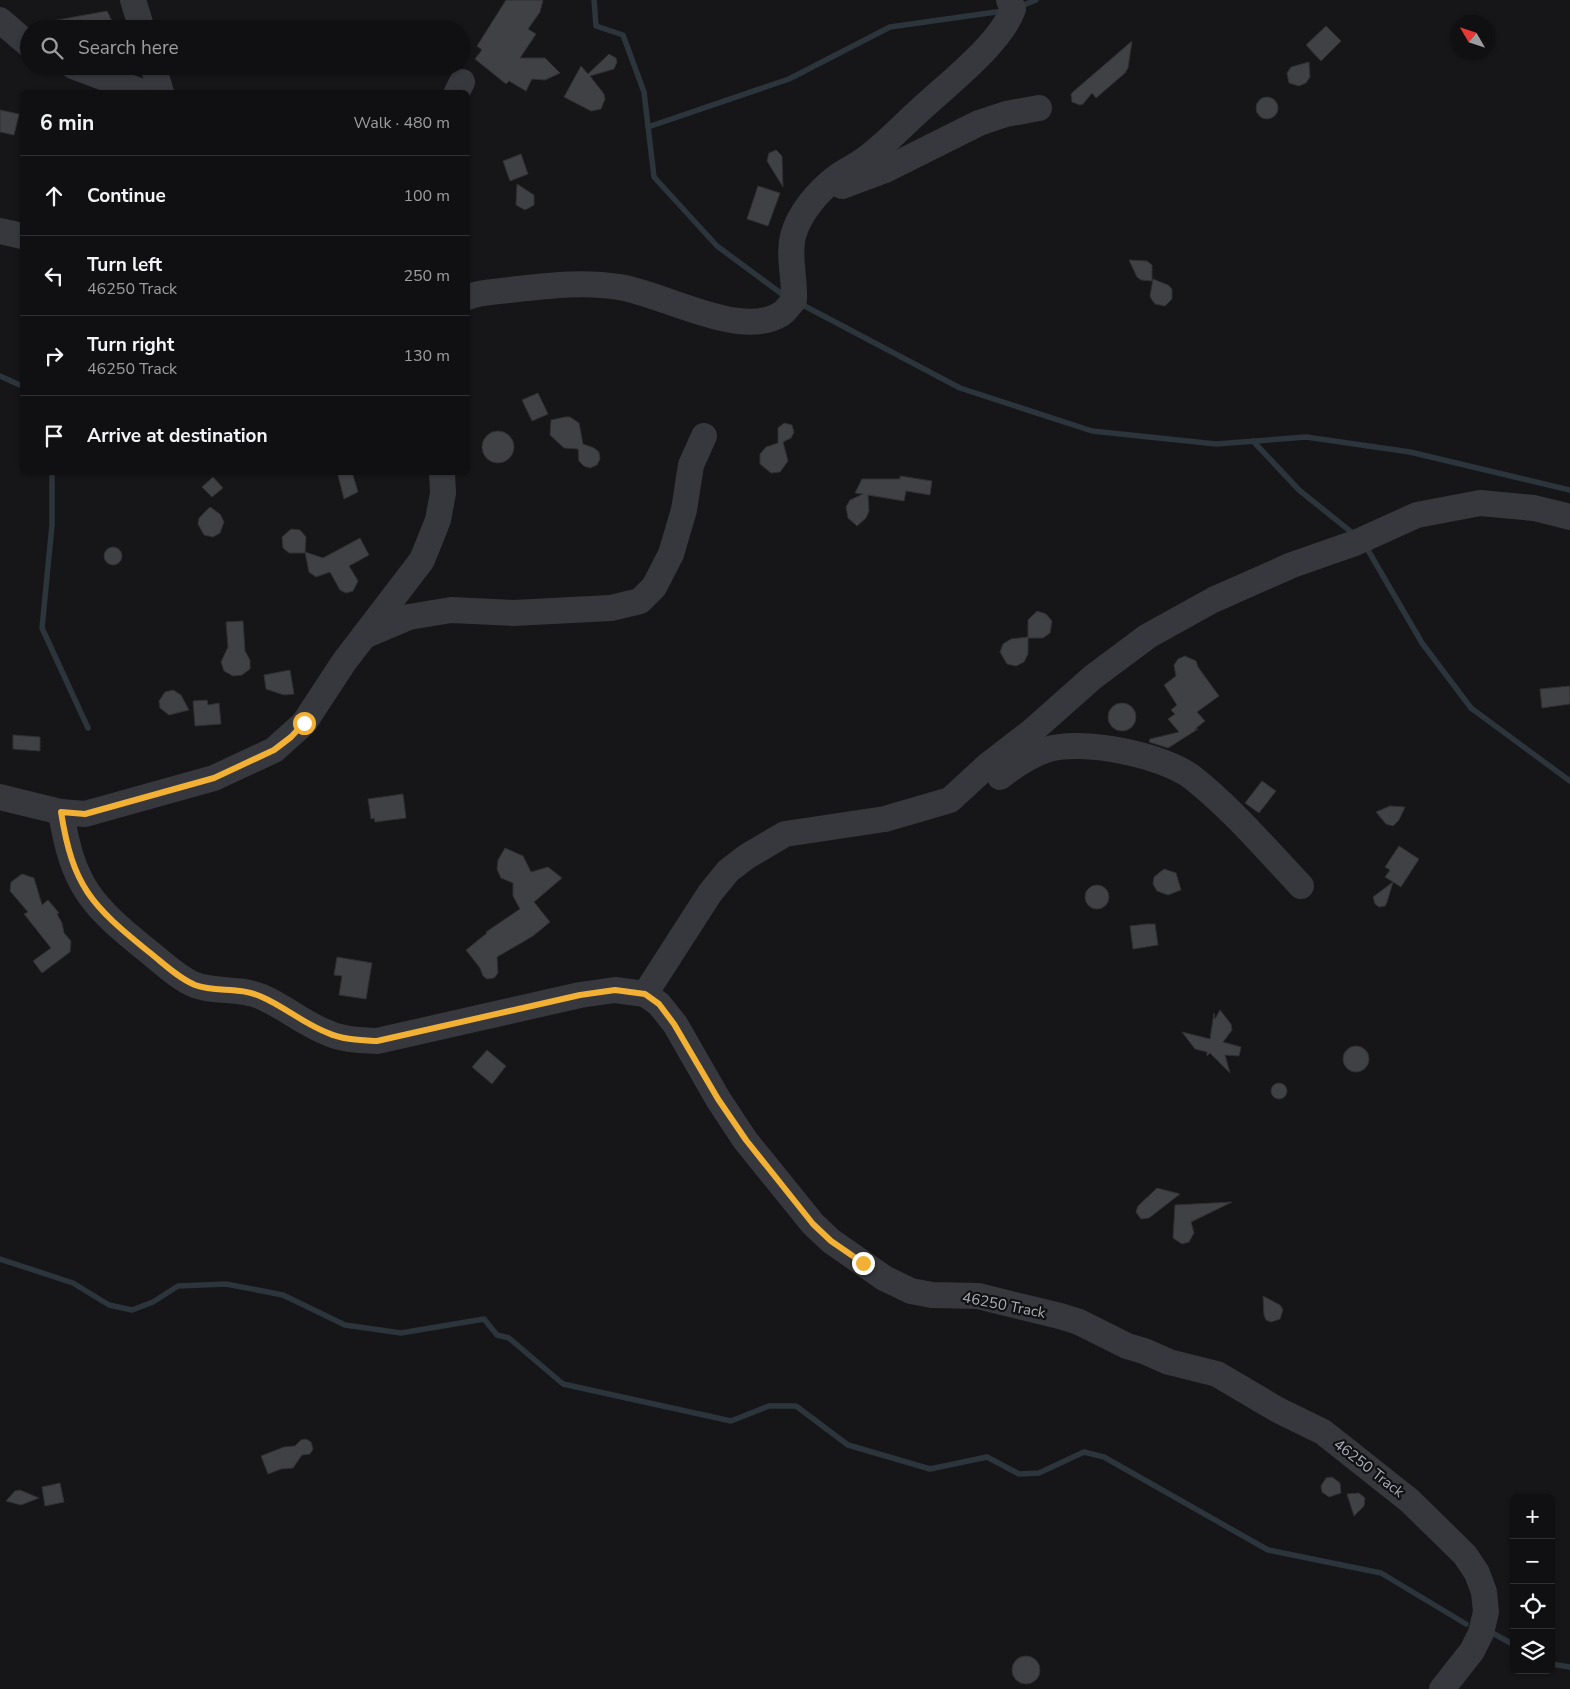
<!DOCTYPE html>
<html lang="en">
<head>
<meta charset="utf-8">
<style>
	:root { --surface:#101012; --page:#1e1e20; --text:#f1f3f6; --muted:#9c9d9f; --line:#303032 }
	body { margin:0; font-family:"Nunito Sans",sans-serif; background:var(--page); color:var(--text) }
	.controls { position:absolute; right:15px; bottom:15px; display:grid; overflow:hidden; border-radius:8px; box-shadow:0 1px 4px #0004 }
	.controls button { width:45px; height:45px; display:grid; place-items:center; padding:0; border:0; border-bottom:1px solid var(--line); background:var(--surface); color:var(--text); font:25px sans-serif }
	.compass { position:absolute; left:1450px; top:15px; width:45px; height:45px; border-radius:50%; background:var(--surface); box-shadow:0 1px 4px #0004; rotate:309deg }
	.stop { position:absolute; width:15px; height:15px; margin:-11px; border:4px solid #f2b134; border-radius:50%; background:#fff }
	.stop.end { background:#f2b134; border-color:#fff; box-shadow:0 1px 5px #0008 }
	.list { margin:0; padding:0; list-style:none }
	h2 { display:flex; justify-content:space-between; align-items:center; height:65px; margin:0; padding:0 20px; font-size:21px }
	h2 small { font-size:16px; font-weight:400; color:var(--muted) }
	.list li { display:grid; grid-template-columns:32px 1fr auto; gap:15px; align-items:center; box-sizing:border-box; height:80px; padding:0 20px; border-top:1px solid var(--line) }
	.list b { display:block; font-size:19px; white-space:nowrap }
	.list p { margin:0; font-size:16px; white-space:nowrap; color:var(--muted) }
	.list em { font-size:16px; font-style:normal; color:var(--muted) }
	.icon { flex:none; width:28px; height:28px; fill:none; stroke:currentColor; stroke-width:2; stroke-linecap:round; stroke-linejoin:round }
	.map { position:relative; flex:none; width:1570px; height:1689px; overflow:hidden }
	.search { position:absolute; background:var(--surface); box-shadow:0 1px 4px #0004; left:20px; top:20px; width:450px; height:55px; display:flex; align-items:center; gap:12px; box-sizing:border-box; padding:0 18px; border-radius:28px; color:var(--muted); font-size:19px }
	.panel { position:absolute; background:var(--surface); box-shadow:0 1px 4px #0004; left:20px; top:90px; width:450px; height:385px; border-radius:8px }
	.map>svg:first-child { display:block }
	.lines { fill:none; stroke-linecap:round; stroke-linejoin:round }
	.stream { stroke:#2c353c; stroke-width:5.5 }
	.building { fill:#404145; stroke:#303034 }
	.minor { stroke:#37383d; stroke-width:26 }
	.route { stroke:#f2b134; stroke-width:6 }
	.labels { text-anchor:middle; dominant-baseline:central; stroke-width:4.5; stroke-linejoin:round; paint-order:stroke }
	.street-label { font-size:15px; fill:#a8adb8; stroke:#111113 }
</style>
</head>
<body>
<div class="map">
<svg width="1570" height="1689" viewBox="0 0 1570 1689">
	<rect width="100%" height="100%" fill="#161618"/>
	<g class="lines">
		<!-- stream -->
		<g class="stream">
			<path d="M594,0L596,26L623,35L644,92L654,177L717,246L786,297"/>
			<path d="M1019,7L1036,0"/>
			<path d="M648,127L789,79L890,27L1003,11"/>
			<path d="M799,303L960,388L1092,431L1216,444L1306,437L1410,452L1570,490"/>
			<path d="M0,376L22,386"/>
			<path d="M1253,441L1299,490L1355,535"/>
			<path d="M52,472V525L42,628L88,728"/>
			<path d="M1365,545L1422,643L1471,708L1570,781"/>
			<path d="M0,1259L73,1283L109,1305L132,1310L153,1302L178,1286L226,1284L283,1295L345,1325L401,1333L484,1319L497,1335L509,1338L563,1384L731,1421L769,1406H796L848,1445L930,1469L987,1457L1019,1474L1039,1473L1084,1452L1104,1457L1268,1550L1381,1573L1466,1624"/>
			<path d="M1489,1631L1514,1645"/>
			<path d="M1551,1664L1570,1667"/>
		</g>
	</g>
	<!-- building -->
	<g class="building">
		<path d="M506,0H543L540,12L528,29L536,34L520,58H545L560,73L545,80L532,79L526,91L509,81L506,84L475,59L482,50L477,46Z"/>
		<path d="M107,11L116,29H53L52,21Z"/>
		<path d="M1326,26L1341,41L1321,61L1306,45Z"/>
		<path d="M1132,41L1128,68L1125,73L1096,98L1092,93L1083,104L1080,105L1072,102L1071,94L1074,91Z"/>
		<path d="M609,54L616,58L617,62L614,69L590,76L604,94L605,99L601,109L591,111L564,97L581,66L588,74Z"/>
		<path d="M1309,62L1310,77L1306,83L1299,86L1289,83L1287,73L1291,67Z"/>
		<circle cx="1267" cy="108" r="11"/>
		<path d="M0,110L19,114L14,135L0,132Z"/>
		<path d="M776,150L782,156L783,187L767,161L769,153Z"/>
		<path d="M521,154L528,174L510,181L503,161Z"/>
		<path d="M517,184L534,195V205L525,210L516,205Z"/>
		<path d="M758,186L780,193L768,226L747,219Z"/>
		<path d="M1129,260L1147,261L1152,265V281L1141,280L1137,277Z"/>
		<path d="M1153,279L1168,285L1172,289V299L1165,306L1155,304L1152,300L1150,296Z"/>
		<path d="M538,393L548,414L532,421L522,400Z"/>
		<path d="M565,417H570L579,423L583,444L594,448L599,452L600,459L597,465L590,468L584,466L579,461L578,449L564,448L550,435L551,420Z"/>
		<path d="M784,423L792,425L794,432L791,438L783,442L788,461L780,472L771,473L760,464V454L766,447L778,443V428Z"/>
		<circle cx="498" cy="447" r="16"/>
		<path d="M347,472H352L358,492L344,499L338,475Z"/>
		<path d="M900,476L932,481L930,495L906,491L904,501L868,495L869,511L866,518L857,526L848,518L846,507L850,500L863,494L855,493L862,479H900Z"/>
		<path d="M213,477L223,488L212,497L202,487Z"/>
		<path d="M210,507L220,514L224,522L220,533L213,537L204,535L198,524L199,518Z"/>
		<path d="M291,529L300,530L306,537L305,553H289L283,548L282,537Z"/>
		<path d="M360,538L369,555L349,566L358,581L353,591L346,593L340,590L330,572L316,577L309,572L305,552L323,558Z"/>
		<circle cx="113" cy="556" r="9"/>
		<path d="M1037,611L1046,614L1052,621L1050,633L1043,638H1028V654L1024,662L1016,666L1007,664L1000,652L1003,644L1011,639L1028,637V620Z"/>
		<path d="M243,621L245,651L250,660V669L242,675L233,676L224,671L221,662L228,647L226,622Z"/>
		<path d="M1185,656L1196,661L1198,667L1219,696L1197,712L1205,721L1195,729H1198L1168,748L1149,742L1150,739L1179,732L1168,719L1175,714L1171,710L1177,705L1164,685L1176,676L1174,665L1178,659Z"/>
		<path d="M290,670L294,694L284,695L266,689L264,675Z"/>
		<path d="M1570,686V704L1542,708L1540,689Z"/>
		<path d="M173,690L181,695L189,710L169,715L160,708L159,701L165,692Z"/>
		<path d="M207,700L208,705L219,703L221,724L195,726L193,701Z"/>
		<circle cx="1122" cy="717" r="14"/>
		<path d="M13,735L40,737V751L13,749Z"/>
		<path d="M1262,781L1276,791L1259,813L1245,803Z"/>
		<path d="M403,794L406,818L375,822L374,818L371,819L368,799Z"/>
		<path d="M1390,806L1405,807L1399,820L1393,826L1386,824L1376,812Z"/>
		<path d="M1399,846L1419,859L1401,887L1393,882L1387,902L1385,906L1379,907L1375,904L1373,897L1393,882L1385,877L1390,870L1385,867Z"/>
		<path d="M505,848L523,856L531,872L548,867L562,878L534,902L550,922L533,936L497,957L498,973L494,978L487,979L483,976L480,968L466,950L487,933L486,932L520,909L513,896V883L501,878L497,869L498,860Z"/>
		<path d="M1164,869L1176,873L1181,890L1168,895L1157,891L1153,884L1154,877Z"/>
		<path d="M22,874L34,878L42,905L48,900L59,913L57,914L62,923L64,933L71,941L70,952L42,973L33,961L51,948L24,914L28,912L10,891L11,882Z"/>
		<circle cx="1097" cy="897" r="12"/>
		<path d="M1147,924H1155L1158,945L1133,949L1130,926Z"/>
		<path d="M337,957L372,963L366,999L339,995L342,976L334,975Z"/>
		<path d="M1220,1010L1231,1024L1232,1030L1223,1042L1241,1047L1239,1056L1225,1055L1230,1073L1210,1053L1207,1056V1052L1195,1049L1182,1032L1210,1039L1214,1013L1215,1019Z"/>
		<circle cx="1356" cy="1059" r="13"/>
		<path d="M487,1050L506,1066L492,1084L472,1067Z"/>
		<circle cx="1279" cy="1091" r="8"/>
		<path d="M1157,1188L1180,1194L1149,1218L1141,1219L1136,1212L1138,1206Z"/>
		<path d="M1232,1202L1191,1222L1194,1233L1189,1242L1182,1244L1173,1238L1175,1205Z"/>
		<path d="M1263,1296L1280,1305L1283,1310L1280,1319L1271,1322L1266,1320L1264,1315Z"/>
		<path d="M306,1439L311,1442L313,1449L310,1454L302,1455L293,1468L281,1469L268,1474L261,1456L284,1447L295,1446L301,1440Z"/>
		<path d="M1332,1477L1340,1483L1341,1493L1329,1497L1322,1492L1321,1486L1326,1478Z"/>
		<path d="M60,1483L64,1502L45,1506L42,1487Z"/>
		<path d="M15,1491L20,1490L39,1498L21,1505L6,1501Z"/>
		<path d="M1347,1494L1359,1493L1365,1498L1364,1506L1354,1516Z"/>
		<circle cx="1026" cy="1670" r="14"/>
	</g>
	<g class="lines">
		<!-- minor -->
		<g class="minor">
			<path d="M133,0L142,29"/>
			<path d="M0,20L29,45"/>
			<path d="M73,66L142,92"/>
			<path d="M153,66L161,92"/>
			<path d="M457,92L462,82"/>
			<path d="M842,186L885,170L979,123L1006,114L1039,108"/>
			<path d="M0,231L22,236"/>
			<path d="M468,297C480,292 495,292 509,290C546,286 582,281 619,287C662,293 740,340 781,314C786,311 790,304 794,300C795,279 788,256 793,236C799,213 819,190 838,176C846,170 856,166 864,160C885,145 902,126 921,109C948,84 1001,43 1013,9L1009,0"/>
			<path d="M364,636L409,617L451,610L513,613L611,608L640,601L654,587L671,554L684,510L691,465L704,436"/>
			<path d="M1000,777C1014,766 1028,756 1046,750C1081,738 1164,755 1193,778C1232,809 1266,849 1301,886"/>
			<path d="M0,797L61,812L85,814L214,778L274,750L304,723L344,662L422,560L438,520L443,493L442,472"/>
			<path d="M61,812C73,887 91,905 149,952C163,963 178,978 195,985C216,993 239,987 262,997C285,1007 304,1024 328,1033C343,1040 361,1040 377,1041L580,995L615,990L645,994L659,1004L675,1024L718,1099L745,1140L813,1224L831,1241L884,1278L911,1291L932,1295L978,1296L1060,1316L1079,1322L1127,1346L1144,1351L1169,1362L1217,1374L1278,1410L1323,1432L1410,1501L1465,1555L1477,1573L1484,1592L1486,1612L1481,1633L1472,1651L1442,1689"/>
			<path d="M645,994L710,893L728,871L746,857L785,834L885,819L950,800L988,765L1031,732L1093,677L1148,636L1213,600L1292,565L1355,543L1417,515L1480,503L1534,508L1570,517"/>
		</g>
	</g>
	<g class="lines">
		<!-- route -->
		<path class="route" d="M304,723L291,737L274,750L214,778L85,814L61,812C73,887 91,905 149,952C163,963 178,978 195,985C216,993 239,986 262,997C285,1007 304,1024 328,1033C343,1040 361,1040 377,1041L580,995L615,990L645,994L659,1004L674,1024L718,1099L746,1140L813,1224L831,1241L863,1263"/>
	</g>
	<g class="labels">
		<!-- street labels -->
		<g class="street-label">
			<text transform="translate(1004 1305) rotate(11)">46250 Track</text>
			<text transform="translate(1369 1468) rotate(38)">46250 Track</text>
		</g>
	</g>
</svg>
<div class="controls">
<button>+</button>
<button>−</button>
<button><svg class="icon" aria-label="locate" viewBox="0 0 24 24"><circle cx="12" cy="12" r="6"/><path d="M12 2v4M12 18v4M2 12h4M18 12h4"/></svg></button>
<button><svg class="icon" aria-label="layers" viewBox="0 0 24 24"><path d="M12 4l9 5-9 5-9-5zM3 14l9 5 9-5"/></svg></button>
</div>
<svg class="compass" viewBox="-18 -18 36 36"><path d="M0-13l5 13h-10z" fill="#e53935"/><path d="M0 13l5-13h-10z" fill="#9c9d9f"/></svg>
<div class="stop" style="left:304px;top:723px"></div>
<div class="stop end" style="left:863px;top:1263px"></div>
<div class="search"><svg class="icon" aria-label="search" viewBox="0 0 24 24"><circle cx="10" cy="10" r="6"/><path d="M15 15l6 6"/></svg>Search here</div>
<section class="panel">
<h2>6 min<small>Walk · 480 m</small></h2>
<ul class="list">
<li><svg class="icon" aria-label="ahead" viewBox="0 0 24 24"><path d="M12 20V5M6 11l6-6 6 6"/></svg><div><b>Continue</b></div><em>100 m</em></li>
<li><svg class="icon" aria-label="left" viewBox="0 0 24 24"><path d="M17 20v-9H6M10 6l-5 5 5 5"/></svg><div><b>Turn left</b><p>46250 Track</p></div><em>250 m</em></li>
<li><svg class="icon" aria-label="right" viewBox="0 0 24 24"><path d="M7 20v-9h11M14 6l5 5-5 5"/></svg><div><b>Turn right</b><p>46250 Track</p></div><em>130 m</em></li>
<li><svg class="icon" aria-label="arrive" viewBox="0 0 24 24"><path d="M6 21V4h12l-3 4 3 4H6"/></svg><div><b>Arrive at destination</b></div></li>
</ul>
</section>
</div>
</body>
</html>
